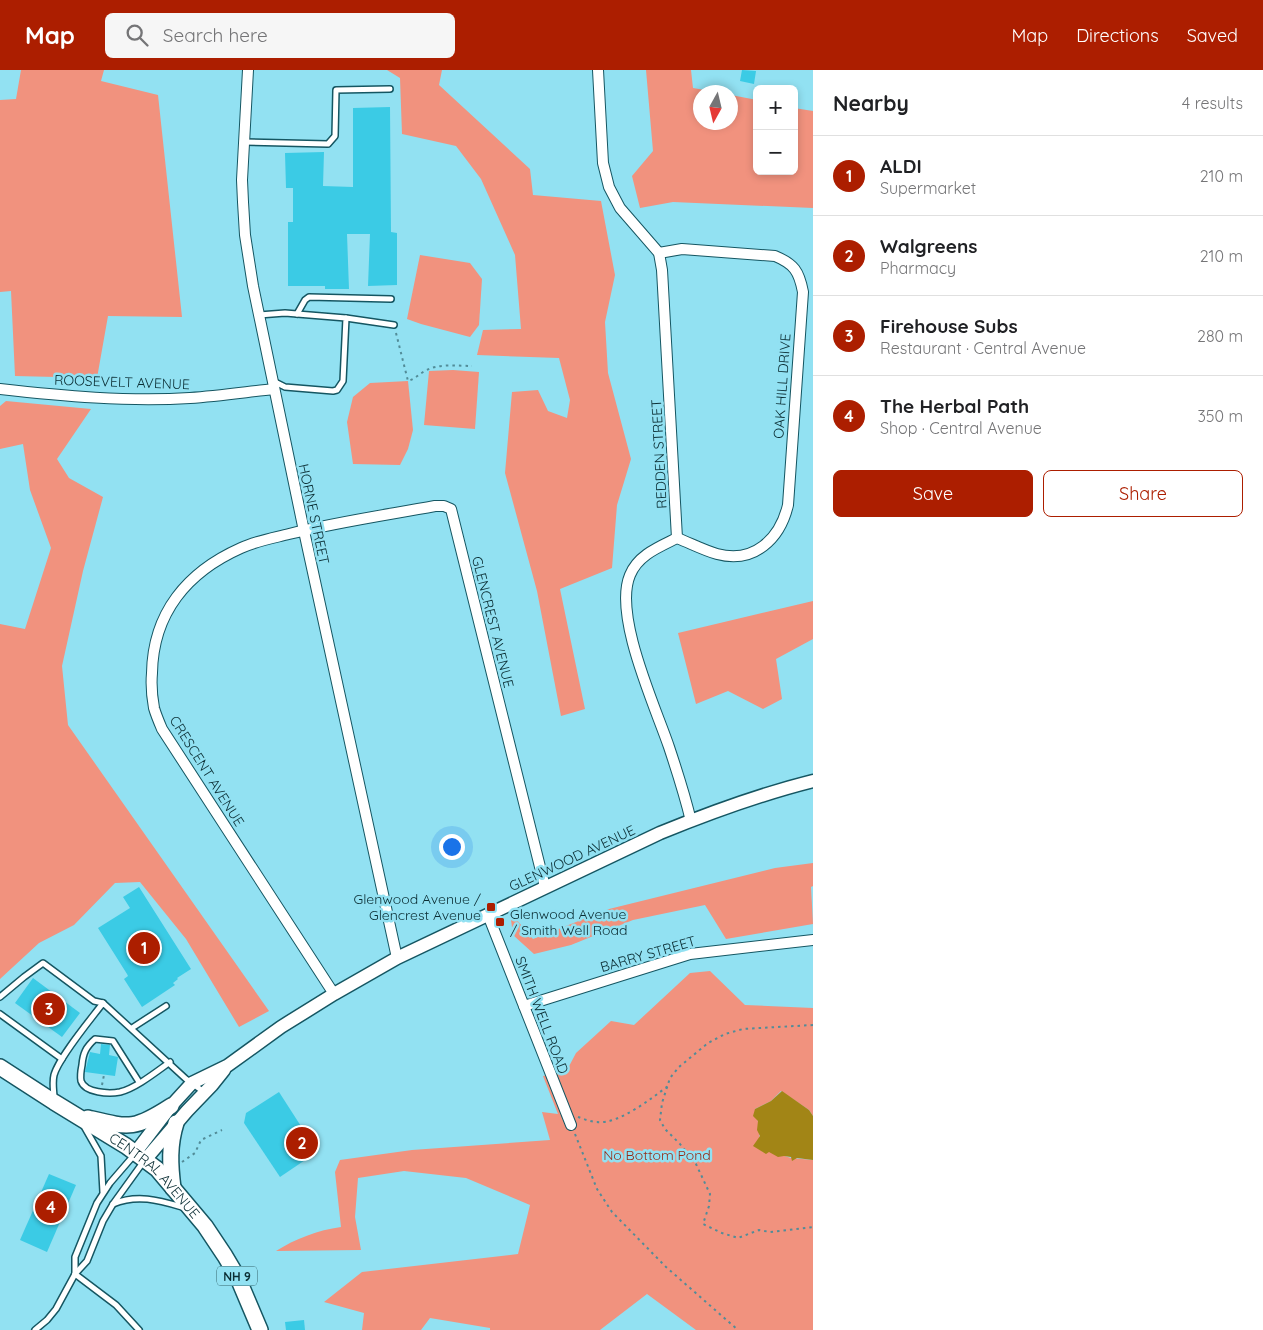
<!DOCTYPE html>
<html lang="en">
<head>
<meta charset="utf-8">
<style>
	:root { --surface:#fff; --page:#f6f6f6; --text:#202124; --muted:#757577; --line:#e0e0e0; --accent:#ac1e00 }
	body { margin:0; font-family:Quicksand,sans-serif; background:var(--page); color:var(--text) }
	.controls { position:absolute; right:15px; top:15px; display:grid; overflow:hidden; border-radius:8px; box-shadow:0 2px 8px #0003 }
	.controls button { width:45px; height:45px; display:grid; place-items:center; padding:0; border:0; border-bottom:1px solid var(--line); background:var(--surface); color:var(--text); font:25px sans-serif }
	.compass { position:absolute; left:693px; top:15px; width:45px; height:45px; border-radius:50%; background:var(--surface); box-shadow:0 2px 8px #0003; rotate:188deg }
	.you { position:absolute; left:451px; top:776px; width:18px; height:18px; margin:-12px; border:4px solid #fff; border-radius:50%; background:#1a73e8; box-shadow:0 0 0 8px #1a73e833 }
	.badge { display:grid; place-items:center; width:32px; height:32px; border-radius:50%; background:var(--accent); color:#fff; font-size:16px; font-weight:700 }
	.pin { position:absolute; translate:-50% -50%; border:2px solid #fff; box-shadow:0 1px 5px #0006 }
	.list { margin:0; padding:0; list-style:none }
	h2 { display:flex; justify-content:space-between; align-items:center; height:65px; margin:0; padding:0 20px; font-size:21px }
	h2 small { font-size:16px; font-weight:400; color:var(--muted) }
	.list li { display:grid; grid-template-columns:32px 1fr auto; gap:15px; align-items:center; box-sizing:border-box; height:80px; padding:0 20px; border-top:1px solid var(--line) }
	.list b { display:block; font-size:19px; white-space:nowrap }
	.list p { margin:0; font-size:16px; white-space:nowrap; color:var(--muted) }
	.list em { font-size:16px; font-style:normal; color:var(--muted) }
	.actions { display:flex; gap:10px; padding:15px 20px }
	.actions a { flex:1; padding:11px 0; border:1px solid var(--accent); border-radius:8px; text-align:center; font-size:18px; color:var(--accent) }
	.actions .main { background:var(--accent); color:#fff }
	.icon { flex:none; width:28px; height:28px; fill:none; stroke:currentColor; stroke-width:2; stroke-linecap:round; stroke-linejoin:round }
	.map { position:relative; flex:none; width:813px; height:1260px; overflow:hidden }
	header { display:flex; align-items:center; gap:30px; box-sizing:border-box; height:70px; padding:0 25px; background:var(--accent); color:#fff }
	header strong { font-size:24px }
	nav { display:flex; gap:28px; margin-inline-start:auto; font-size:18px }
	.search { width:350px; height:45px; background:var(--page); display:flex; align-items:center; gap:12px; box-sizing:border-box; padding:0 18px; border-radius:8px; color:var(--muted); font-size:19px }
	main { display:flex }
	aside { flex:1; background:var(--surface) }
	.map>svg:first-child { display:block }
	.green { fill:#f1927e }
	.water { fill:#a28516 }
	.building { fill:#3bcbe5 }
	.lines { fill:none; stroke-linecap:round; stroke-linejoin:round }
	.service-casing { stroke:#155662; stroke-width:8 }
	.minor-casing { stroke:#155662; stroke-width:12 }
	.tertiary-casing { stroke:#155662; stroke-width:15 }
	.primary-casing { stroke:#155662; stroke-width:18 }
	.path { stroke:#528c98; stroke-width:2; stroke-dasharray:2.5 4; stroke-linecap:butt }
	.service { stroke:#fff; stroke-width:5 }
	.minor { stroke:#fff; stroke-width:10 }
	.tertiary { stroke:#fff; stroke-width:12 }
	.primary { stroke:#fff; stroke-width:15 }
	.poi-dot { fill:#ac1e00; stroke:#92e1f2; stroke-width:2 }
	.labels { text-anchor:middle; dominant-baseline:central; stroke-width:5; stroke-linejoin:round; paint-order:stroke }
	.shield { fill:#92e1f2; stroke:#34646d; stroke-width:1 }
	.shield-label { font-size:12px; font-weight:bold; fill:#0b2e34 }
	.street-label { font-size:14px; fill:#0b2e34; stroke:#92e1f2 }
	.poi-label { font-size:14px; fill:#0b2e34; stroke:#92e1f2; text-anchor:end }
	.park-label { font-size:14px; fill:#972b17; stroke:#92e1f2 }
</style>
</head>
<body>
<header>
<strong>Map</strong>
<div class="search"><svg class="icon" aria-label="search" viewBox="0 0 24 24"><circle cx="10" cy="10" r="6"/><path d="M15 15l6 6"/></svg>Search here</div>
<nav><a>Map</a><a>Directions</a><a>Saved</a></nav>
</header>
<main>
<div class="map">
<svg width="813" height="1260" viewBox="0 0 813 1260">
	<rect width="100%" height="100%" fill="#92e1f2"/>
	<!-- green -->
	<g class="green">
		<path d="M21,0H104L101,11L158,25L182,247L108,246L97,308L15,306L11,221L0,222V30L16,29Z"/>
		<path d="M387,0H442L439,15L530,99L533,125L601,131L615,205L605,252L608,303L631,389L617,435L612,498L560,519L585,639L561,646L537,521L505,403L512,322L538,320L548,341L567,348L570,330L559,288L477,285L483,260L521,259L515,185L481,109L456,76L402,64L400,8Z"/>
		<path d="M646,0H691L693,18L716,22H700V52H730L731,25L757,30V101H794V38L813,41V138L673,132L640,138L632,106L653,81Z"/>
		<path d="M420,185L470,193L482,209L479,255L470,267L421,254L407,249Z"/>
		<path d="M453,300L479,302L475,359L424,355L429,301Z"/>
		<path d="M408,311L413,360L408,379L400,395L353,394L347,352L353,327L370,313Z"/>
		<path d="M6,331L91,339L57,389L69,408L103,427L83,501L62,596L68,655L269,941L239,957L186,869L140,812L115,813L74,855L39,873L0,909V554L25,559L51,478L30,420L23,374L0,379V336Z"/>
		<path d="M813,531V569L776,589L782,629L763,639L728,621L696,634L678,563Z"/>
		<path d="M813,793V816L811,817L813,854L726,869L705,835L633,850L571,875L534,884L513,865L510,842L533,869L609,839L775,798Z"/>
		<path d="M710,901L745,935L813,938V1046L809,1040L781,1021L771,1031L755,1039C759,1051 760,1067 760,1079L763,1082L769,1081L791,1088L813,1090V1260H696L647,1224L600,1260H490V1258L430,1248L421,1260H362L364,1243L324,1232L362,1202L518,1184L530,1135L466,1108L404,1101L358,1108L355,1147L361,1180L276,1181C295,1169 318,1160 341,1157L335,1102L340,1090L412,1080L550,1070L542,1042L558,1044L543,1006L566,1002L576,983L611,951L634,955L690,903Z"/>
	</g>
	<!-- water -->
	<path class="water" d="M782,1021L809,1040L813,1046V1090L797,1088L792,1091L791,1087L784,1086L778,1087L769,1082L766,1084L753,1076L760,1066L757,1060L758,1051L753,1046L755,1039L771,1031Z"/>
	<!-- building -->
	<g class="building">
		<path d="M742,0L756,1L754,14L740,11Z"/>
		<path d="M390,37L391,162L397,163V215L368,216L370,164H347L349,219H325V216H288V152H293V118H286L285,83L324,82L323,116L353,117V38Z"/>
		<path d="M139,817L191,899L177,908L178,909L173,913L175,915L142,937L124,909L128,906L127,904L98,858L130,838L123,827Z"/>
		<path d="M33,908L80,943L62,967L15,933Z"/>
		<path d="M101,974L110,975L109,985L118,987L115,1006L85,1002L90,982L100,984Z"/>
		<path d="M279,1022L315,1078L314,1084L280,1107L244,1053L246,1043Z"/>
		<path d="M49,1104L76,1115L47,1182L20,1170Z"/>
		<path d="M304,1250L305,1260H286L285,1252Z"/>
	</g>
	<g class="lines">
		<!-- service casing -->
		<g class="service-casing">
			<g id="service">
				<path d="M244,72L328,74L335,66L336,20L390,19"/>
				<path d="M297,244L305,230L309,227L391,229"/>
				<path d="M259,245L285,243L346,248L343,311L337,320L333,321L285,317L273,311"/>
				<path d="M346,248L394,255"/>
				<path d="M0,927L24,907L43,893L94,931L103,933"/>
				<path d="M0,944L62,989"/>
				<path d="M132,958L166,936"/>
				<path d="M139,1012L113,971L95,969C86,977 83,983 82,995C81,1000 80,1006 81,1011C85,1023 109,1024 120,1022C136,1018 156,1002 170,992"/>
				<path d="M54,1029C54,1021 52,1013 54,1005C59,987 91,949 103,933L186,1009L204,1022"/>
				<path d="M85,1058L101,1086L103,1122"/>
				<path d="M113,1134C137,1124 158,1130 182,1137"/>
				<path d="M75,1204V1187L97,1133L110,1113L135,1084"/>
				<path d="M75,1204L116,1235L139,1260"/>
				<path d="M35,1260L47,1250L56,1239L75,1204L87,1191L103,1151L113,1134L144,1091"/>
			</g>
		</g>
		<!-- minor casing -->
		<g class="minor-casing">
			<g id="minor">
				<path d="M248,0L242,110L243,132L245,165L253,216L304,461L397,888"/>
				<path d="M598,0L603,93L609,117L620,138L659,183L662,200L677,468"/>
				<path d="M659,183L682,179L775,186C794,194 799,201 803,222L788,435C780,469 754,494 717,484C703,480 690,473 677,468"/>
				<path d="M0,319C62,326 128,332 190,328C218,326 246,322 274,319"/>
				<path d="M677,468C659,477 638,485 630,505C613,545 655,636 669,677C677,701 685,726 691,751"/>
				<path d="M488,845L571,1055"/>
				<path d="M334,924L162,659C159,652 156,645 154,638C152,627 151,614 152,603C153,543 187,502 241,478C256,471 273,468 289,464C337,452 386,445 435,436H444L451,439L545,817"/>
				<path d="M524,936L690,884L813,870"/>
			</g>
		</g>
		<!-- tertiary casing -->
		<g class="tertiary-casing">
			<g id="tertiary">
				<path d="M135,1083L171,1036L192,1013L227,996L281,957L334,924L397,888L660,763C709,743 761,724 813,711"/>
				<path d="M145,1090L187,1041L212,1015L224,1000"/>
			</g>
		</g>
		<!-- primary casing -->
		<g class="primary-casing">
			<g id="primary">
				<path id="s1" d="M0,997L54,1032L126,1076L157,1099L205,1156L225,1186L238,1208L260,1260"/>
				<path d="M88,1048C130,1058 134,1060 171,1036"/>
				<path d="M173,1118C170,1095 169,1075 176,1053"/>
			</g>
		</g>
		<!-- path -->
		<g class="path">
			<path d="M396,263L408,311C415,309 419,304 425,301C438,293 458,296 472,296"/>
			<path d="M813,955L743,959L725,964L708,973L679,997L670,1008L662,1033L660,1050L665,1059L680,1074L696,1094L710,1124L709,1136L703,1154L722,1163L738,1168L759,1160L770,1162L813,1157"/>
			<path d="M102,1015L104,1005"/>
			<path d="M578,1047C584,1049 591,1052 597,1052C618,1055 652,1028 668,1016"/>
			<path d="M575,1064L597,1119L612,1142L666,1197L738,1260"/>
			<path d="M182,1092L195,1083L201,1070L222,1060"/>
		</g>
		<!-- service -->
		<use href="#service" class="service"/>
		<!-- minor -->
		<use href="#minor" class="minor"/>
		<!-- tertiary -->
		<use href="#tertiary" class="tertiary"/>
		<!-- primary -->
		<use href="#primary" class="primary"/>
	</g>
	<!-- markers -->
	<g class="poi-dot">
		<rect x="486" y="832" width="10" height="10" rx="2.5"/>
		<rect x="495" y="847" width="10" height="10" rx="2.5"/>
	</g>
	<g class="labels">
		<!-- shield labels -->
		<rect class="shield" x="217" y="1196.5" width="40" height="19" rx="4"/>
		<g class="shield-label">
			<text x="237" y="1206">NH 9</text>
		</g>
		<!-- street labels -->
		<g class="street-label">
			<text transform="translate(122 312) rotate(2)">ROOSEVELT AVENUE</text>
			<text transform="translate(782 316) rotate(-86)">OAK HILL DRIVE</text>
			<text transform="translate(659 384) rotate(-93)">REDDEN STREET</text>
			<text transform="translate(314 444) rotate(78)">HORNE STREET</text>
			<text transform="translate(493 552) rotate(76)">GLENCREST AVENUE</text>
			<text transform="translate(207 701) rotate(58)">CRESCENT AVENUE</text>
			<text transform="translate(572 788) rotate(-25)">GLENWOOD AVENUE</text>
			<text transform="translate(648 884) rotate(-16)">BARRY STREET</text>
			<text transform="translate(542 945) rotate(69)">SMITH WELL ROAD</text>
			<text stroke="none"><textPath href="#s1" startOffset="190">CENTRAL AVENUE</textPath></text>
		</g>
		<!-- poi labels -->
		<g class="poi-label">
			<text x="481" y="829">Glenwood Avenue /<tspan x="481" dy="16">Glencrest Avenue</tspan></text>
			<text x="510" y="844" text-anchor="start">Glenwood Avenue<tspan x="510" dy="16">/ Smith Well Road</tspan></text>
		</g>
		<!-- park labels -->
		<g class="park-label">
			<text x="657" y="1085">No Bottom Pond</text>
		</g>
	</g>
</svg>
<div class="controls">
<button>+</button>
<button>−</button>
</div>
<svg class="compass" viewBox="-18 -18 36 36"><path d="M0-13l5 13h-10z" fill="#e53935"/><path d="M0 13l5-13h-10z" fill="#757577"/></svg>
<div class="you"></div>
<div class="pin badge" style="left:144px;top:878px">1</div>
<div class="pin badge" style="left:302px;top:1073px">2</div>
<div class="pin badge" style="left:49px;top:939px">3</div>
<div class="pin badge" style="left:51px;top:1137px">4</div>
</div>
<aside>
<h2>Nearby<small>4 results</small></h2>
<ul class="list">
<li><span class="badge">1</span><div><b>ALDI</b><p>Supermarket</p></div><em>210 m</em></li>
<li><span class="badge">2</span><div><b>Walgreens</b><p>Pharmacy</p></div><em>210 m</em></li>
<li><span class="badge">3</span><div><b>Firehouse Subs</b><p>Restaurant · Central Avenue</p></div><em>280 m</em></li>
<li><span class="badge">4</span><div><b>The Herbal Path</b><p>Shop · Central Avenue</p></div><em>350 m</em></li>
</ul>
<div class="actions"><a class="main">Save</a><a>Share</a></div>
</aside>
</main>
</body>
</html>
